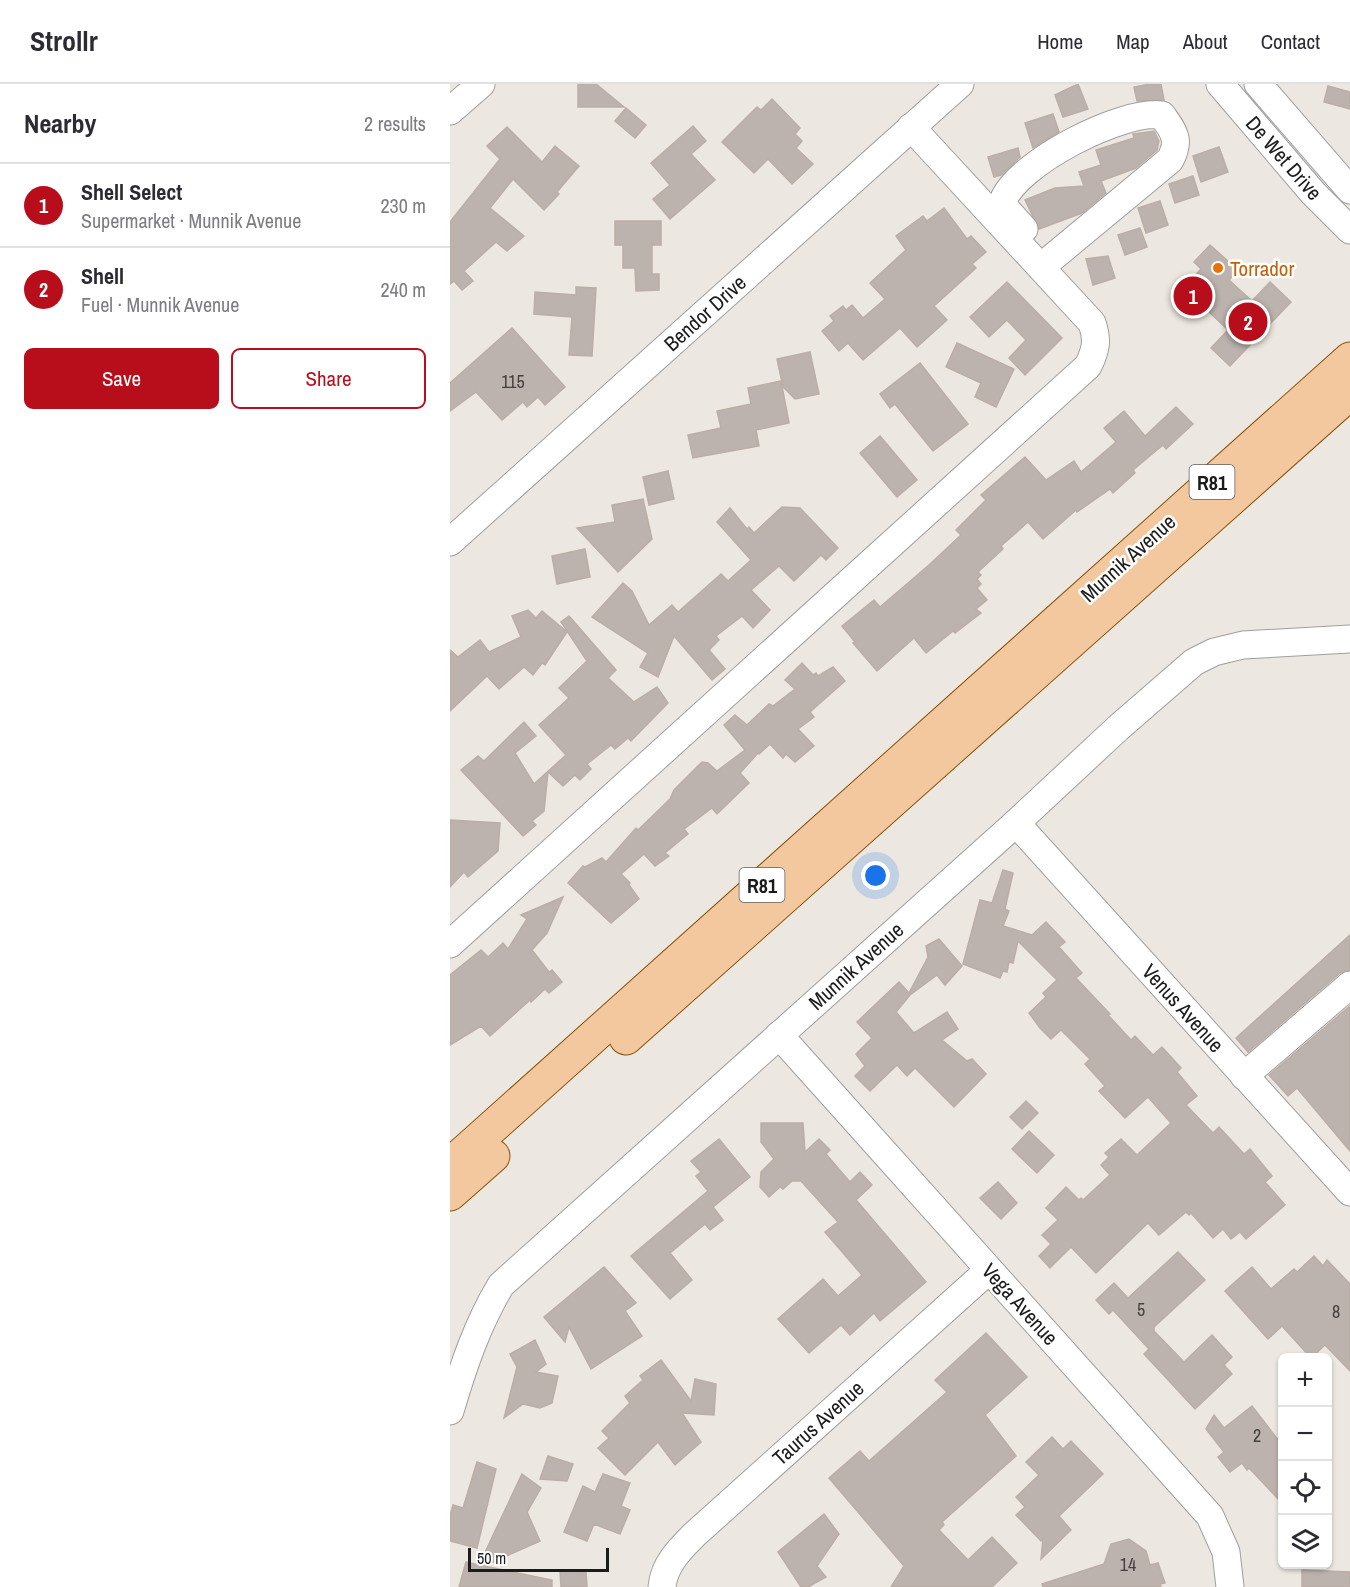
<!DOCTYPE html>
<html lang="en">
<head>
<meta charset="utf-8">
<style>
	:root { --surface:#fff; --page:#f2f2f3; --text:#2b2b33; --muted:#7c7c81; --line:#e1e1e2; --accent:#b80e1c }
	body { margin:0; font-family:"Archivo Narrow",sans-serif; background:var(--page); color:var(--text) }
	.controls { position:absolute; right:18px; bottom:18px; display:grid; overflow:hidden; border-radius:9px; box-shadow:0 2px 4px #0004 }
	.controls button { width:54px; height:54px; display:grid; place-items:center; padding:0; border:0; border-bottom:2px solid var(--line); background:var(--surface); color:var(--text); font:30px sans-serif }
	.scale { position:absolute; left:18px; bottom:15px; width:141px; box-sizing:border-box; padding-left:6px; border:3px solid #1b1b1b; border-top:0; font-size:16px; line-height:21px; white-space:nowrap; color:#1b1b1b; -webkit-text-stroke:4px #fff; paint-order:stroke }
	.you { position:absolute; left:426px; top:792px; width:21px; height:21px; margin:-15px; border:4px solid #fff; border-radius:50%; background:#1a73e8; box-shadow:0 0 0 9px #1a73e833 }
	.badge { display:grid; place-items:center; width:39px; height:39px; border-radius:50%; background:var(--accent); color:#fff; font-size:20px; font-weight:700 }
	.pin { position:absolute; translate:-50% -50%; border:3px solid #fff; box-shadow:0 2px 6px #0006 }
	.list { margin:0; padding:0; list-style:none }
	h2 { display:flex; justify-content:space-between; align-items:center; height:78px; margin:0; padding:0 24px; font-size:26px }
	h2 small { font-size:20px; font-weight:400; color:var(--muted) }
	.list li { display:grid; grid-template-columns:39px 1fr auto; gap:18px; align-items:center; box-sizing:border-box; height:84px; padding:0 24px; border-top:2px solid var(--line) }
	.list b { display:block; font-size:22px; white-space:nowrap }
	.list p { margin:0; font-size:20px; white-space:nowrap; color:var(--muted) }
	.list em { font-size:20px; font-style:normal; color:var(--muted) }
	.actions { display:flex; gap:12px; padding:18px 24px }
	.actions a { flex:1; padding:14px 0; border:2px solid var(--accent); border-radius:9px; text-align:center; font-size:21px; color:var(--accent) }
	.actions .main { background:var(--accent); color:#fff }
	.icon { flex:none; width:33px; height:33px; fill:none; stroke:currentColor; stroke-width:2; stroke-linecap:round; stroke-linejoin:round }
	.map { position:relative; flex:none; width:900px; height:1503px; overflow:hidden }
	header { display:flex; align-items:center; gap:36px; box-sizing:border-box; height:84px; padding:0 30px; background:var(--surface); border-bottom:2px solid var(--line) }
	header strong { font-size:28px }
	nav { display:flex; gap:33px; margin-inline-start:auto; font-size:21px }
	main { display:flex }
	aside { flex:1; background:var(--surface) }
	.map>svg:first-child { display:block }
	.building { fill:#bcb3ae; stroke:#bcada5; stroke-width:1.5 }
	.lines { fill:none; stroke-linecap:round; stroke-linejoin:round }
	.minor-casing { stroke:#9f9f9f; stroke-width:29 }
	.major-casing { stroke:#88540a; stroke-width:35 }
	.minor { stroke:#fff; stroke-width:27 }
	.major { stroke:#f4c89e; stroke-width:33 }
	.food-dot { fill:#e8710a; stroke:#fff; stroke-width:2 }
	.labels { text-anchor:middle; dominant-baseline:central; stroke-width:5; stroke-linejoin:round; paint-order:stroke }
	.number-label { font-size:18px; fill:#434140 }
	.shield { fill:#fff; stroke:#5f5f5f; stroke-width:1.5 }
	.shield-label { font-size:20px; font-weight:bold; fill:#1b1b1b }
	.street-label { font-size:21px; fill:#1b1b1b; stroke:#fff }
	.food-label { font-size:21px; fill:#c56008; stroke:#fff; text-anchor:start }
</style>
</head>
<body>
<header>
<strong>Strollr</strong>
<nav><a>Home</a><a>Map</a><a>About</a><a>Contact</a></nav>
</header>
<main>
<aside>
<h2>Nearby<small>2 results</small></h2>
<ul class="list">
<li><span class="badge">1</span><div><b>Shell Select</b><p>Supermarket · Munnik Avenue</p></div><em>230 m</em></li>
<li><span class="badge">2</span><div><b>Shell</b><p>Fuel · Munnik Avenue</p></div><em>240 m</em></li>
</ul>
<div class="actions"><a class="main">Save</a><a>Share</a></div>
</aside>
<div class="map">
<svg width="900" height="1503" viewBox="0 0 900 1503">
	<rect width="100%" height="100%" fill="#ece8e1"/>
	<!-- building -->
	<g class="building">
		<path d="M128,0H146L174,23H128Z"/>
		<path d="M628,0L638,25L613,33L605,11Z"/>
		<path d="M700,0H711L714,16L687,17L684,3Z"/>
		<path d="M878,2L900,8V25L874,18Z"/>
		<path d="M322,15L350,44L345,50L352,57L346,64L363,80L342,100L318,75L304,89L272,58L307,23L311,26Z"/>
		<path d="M176,24L196,41L185,54L165,37Z"/>
		<path d="M603,30L609,48L583,64L575,39Z"/>
		<path d="M243,42L256,57L241,70L265,96L220,135L203,115L220,101L201,79Z"/>
		<path d="M57,43L92,78L105,62L129,82L107,108L109,110L94,126L63,95L40,124L74,152L57,167L46,158L14,187L23,197L12,206L4,197L0,200V138L50,75L37,62Z"/>
		<path d="M704,47L709,57L707,66L686,84L651,97L656,109L632,129L589,145L575,116L605,104L634,102L629,88L651,81L646,66L684,54L683,50Z"/>
		<path d="M769,63L778,88L751,98L743,72Z"/>
		<path d="M568,64L570,73L551,91L544,93L538,73Z"/>
		<path d="M743,92L749,111L725,119L719,100Z"/>
		<path d="M710,117L718,141L696,149L688,124Z"/>
		<path d="M494,124L517,155L521,152L536,168L522,180L526,184L484,222L497,236L467,263L450,244L413,276L398,259L389,267L372,247L384,237L380,232L393,222L396,226L402,221L413,234L435,215L420,199L456,166L446,152L473,132L477,137Z"/>
		<path d="M165,137H211V161H202V190H209V206L186,207L185,184H173V161H165Z"/>
		<path d="M690,144L697,163L675,171L668,151Z"/>
		<path d="M760,161L788,186L779,196L802,217L820,198L841,218L780,282L761,264L778,246L754,223L745,232L725,213L751,185L744,178Z"/>
		<path d="M658,172L665,194L643,201L636,175Z"/>
		<path d="M557,198L612,254L575,291L559,274L576,256L557,236L539,253L520,233Z"/>
		<path d="M126,203L146,204L142,272L119,271L122,233L84,230L85,208L126,211Z"/>
		<path d="M62,244L115,303L95,321L88,313L77,323L73,318L52,336L26,308L0,327V299Z"/>
		<path d="M507,259L564,285L546,323L525,313L531,299L496,283Z"/>
		<path d="M360,268L369,310L345,315L333,303L327,275Z"/>
		<path d="M470,279L518,340L483,367L445,320L440,324L430,310Z"/>
		<path d="M331,297L339,339L306,346L309,362L243,374L238,351L271,344L267,327L301,320L298,304Z"/>
		<path d="M726,323L743,340L716,365L713,361L683,386L685,389L663,409L660,405L627,428L626,426L593,455L578,438L551,462L553,465L528,488L531,491L527,495L531,500L527,504L537,516L526,525L531,529L505,549L503,547L476,569L464,554L427,587L403,559L405,558L392,542L424,516L430,523L479,481L511,451L506,446L536,416L531,411L575,373L596,396L624,377L631,388L666,358L654,344L674,327L695,352Z"/>
		<path d="M430,352L467,396L447,413L410,369Z"/>
		<path d="M218,387L224,415L199,421L193,393Z"/>
		<path d="M193,415L202,455L168,488L127,444L165,438L162,421Z"/>
		<path d="M332,423L350,424L388,464L376,476L371,471L344,497L329,482L301,506L320,526L303,544L292,532L266,552L269,556L259,566L275,585L262,596L224,552L208,593L190,583L198,569L142,533L173,499L182,507L199,541L222,521L228,528L271,490L278,497L301,476L267,438L280,424L297,445L299,443L304,449Z"/>
		<path d="M135,465L140,493L107,500L102,472Z"/>
		<path d="M78,526L86,534L92,527L117,548L95,581L92,579L83,591L74,583L49,605L37,592L0,627V566L8,573L30,556L39,568L71,553L62,532Z"/>
		<path d="M119,532L166,586L158,594L184,618L207,603L218,619L181,657L178,654L165,665L161,661L137,680L141,685L130,696L125,691L113,702L98,688L94,727L82,737L86,741L73,752L11,686L28,672L34,677L74,638L86,652L65,669L84,700L116,671L89,641L119,614L109,604L137,577L111,538Z"/>
		<path d="M352,579L363,591L366,589L368,592L383,583L395,597L360,628L364,633L348,645L364,662L345,678L336,670L333,674L320,660L309,670L308,669L290,689L299,699L267,730L262,724L234,745L238,750L215,769L219,772L205,782L194,770L171,790L180,799L179,801L189,815L161,839L118,799L133,782L135,783L152,774L156,778L186,744L188,746L220,715L224,706L252,678L258,679L267,687L295,666L274,641L285,631L297,641L319,620L323,622L345,605L335,596Z"/>
		<path d="M0,736L50,739L48,767L18,793L14,788L0,803Z"/>
		<path d="M553,786L563,789L555,825L559,827L553,842L582,851L596,838L615,858L609,863L632,889L626,894L660,930L658,931L681,956L685,952L703,971L712,963L731,984L727,988L747,1012L736,1021L763,1049L769,1043L794,1070L800,1065L822,1092L815,1098L835,1121L796,1155L790,1148L781,1155L773,1145L763,1154L741,1129L739,1131L736,1128L709,1151L698,1139L646,1189L621,1163L600,1184L589,1172L601,1160L592,1151L608,1136L596,1124L616,1103L629,1116L631,1114L633,1116L660,1091L651,1081L659,1073L655,1069L671,1055L687,1071L721,1039L698,1013L675,1034L649,1007L655,1002L635,980L640,975L611,946L601,955L590,944L579,929L596,913L593,909L607,896L568,857L563,879L559,878L557,888L553,887L550,894L513,880L530,816L542,819Z"/>
		<path d="M113,813L97,849L82,866L99,888L102,886L112,898L99,909L95,905L81,918L80,916L40,952L31,942L0,961V891L31,866L38,873L53,859L58,865L77,835L71,831Z"/>
		<path d="M900,851V886L890,889L798,968L786,954Z"/>
		<path d="M489,855L512,882L495,901L487,891L460,911L446,928L464,949L497,928L508,945L492,956L517,977L522,975L536,990L504,1023L465,984L457,992L447,981L420,1007L405,992L415,982L406,970L422,954L407,938L449,898L459,909L478,873L476,862Z"/>
		<path d="M900,922V1067L847,1004L838,1012L819,991Z"/>
		<path d="M576,1017L588,1029L572,1045L560,1033Z"/>
		<path d="M311,1039H353L355,1068L369,1055L380,1066L376,1070L400,1098L410,1088L422,1101L406,1116L476,1198L430,1237L424,1229L400,1251L391,1241L359,1269L328,1235L373,1195L388,1212L412,1191L375,1148L388,1138L351,1097H342L333,1105L330,1103L319,1113L310,1103L311,1088L324,1075L311,1058Z"/>
		<path d="M579,1047L604,1071L587,1089L562,1065Z"/>
		<path d="M269,1055L300,1093L263,1123L273,1136L260,1146L255,1140L220,1169L242,1196L220,1215L181,1172L258,1107L246,1092L251,1088L241,1077Z"/>
		<path d="M548,1098L567,1119L551,1135L530,1114Z"/>
		<path d="M728,1168L755,1196L704,1243V1247L734,1278L762,1251L782,1273L774,1281L782,1290L745,1325L694,1270L699,1265L663,1226L659,1230L646,1216L664,1199L678,1214Z"/>
		<path d="M864,1172L873,1182L877,1176L900,1200V1287L875,1261L861,1274L832,1242L818,1255L775,1207L802,1183L821,1205L844,1185L847,1188Z"/>
		<path d="M154,1183L186,1219L175,1227L192,1252L141,1285L119,1243L115,1258L94,1233Z"/>
		<path d="M536,1249L577,1293L535,1331L566,1372L492,1438L494,1441L489,1446L518,1476L542,1453L567,1479L542,1503H441L454,1482L379,1394L410,1367L419,1377L497,1308L485,1296Z"/>
		<path d="M85,1256L96,1280L86,1288L108,1292L102,1319L90,1324L73,1320L54,1334L67,1283L60,1270Z"/>
		<path d="M211,1276L241,1317L245,1295L266,1300L264,1331L232,1329L251,1358L225,1381L208,1358L175,1391L148,1364L159,1354L152,1347L180,1319L175,1312L193,1296L190,1292Z"/>
		<path d="M802,1322L832,1361V1419L799,1384L797,1386L792,1379L780,1388L768,1373L774,1368L756,1345L764,1331L774,1344Z"/>
		<path d="M602,1353L613,1365L621,1357L653,1390L609,1432L621,1446L591,1475L593,1455L591,1457L566,1431L575,1423L566,1413L589,1391L576,1378Z"/>
		<path d="M98,1372L123,1380L117,1397L90,1395Z"/>
		<path d="M27,1378L46,1385L27,1464L0,1457V1432L3,1421L13,1424Z"/>
		<path d="M72,1390L91,1404L77,1428L90,1457L34,1482L102,1496V1503H9L16,1478L29,1481Z"/>
		<path d="M153,1390L180,1399L171,1422L180,1426L170,1450L144,1440L137,1457L114,1448L133,1402L145,1408Z"/>
		<path d="M374,1430L389,1450L367,1482L376,1493L358,1503H351L328,1468Z"/>
		<path d="M679,1455L696,1467L700,1481L708,1479L715,1499L710,1500L711,1503H593L592,1500L654,1480L661,1460Z"/>
		<path d="M852,1486L900,1488V1503H852Z"/>
		<path d="M136,1487L137,1503H111L110,1488Z"/>
	</g>
	<g class="lines">
		<!-- minor casing -->
		<g class="minor-casing">
			<g id="minor">
				<path d="M770,0L863,109L900,146"/>
				<path d="M808,0L900,106"/>
				<path d="M0,27L31,0"/>
				<path d="M574,145L556,125L553,117C567,79 673,25 712,31C724,48 731,56 720,76L591,183"/>
				<path d="M0,458L510,0"/>
				<path d="M566,739L900,1108"/>
				<path d="M0,860L638,282C646,266 648,256 642,239L461,43"/>
				<path d="M329,951L760,1432L776,1468L780,1503"/>
				<path d="M794,992L900,901"/>
				<path d="M0,1327C13,1283 27,1241 51,1201L566,739L668,644L744,578L764,568L793,561L900,555"/>
				<path d="M212,1503C214,1481 229,1466 244,1451L539,1186"/>
			</g>
		</g>
		<!-- major casing -->
		<g class="major-casing">
			<g id="major">
				<path d="M176,954L900,309"/>
				<path d="M0,1081L900,275"/>
				<path d="M0,1110L43,1072"/>
			</g>
		</g>
		<!-- minor -->
		<use href="#minor" class="minor"/>
		<!-- major -->
		<use href="#major" class="major"/>
	</g>
	<!-- markers -->
	<circle class="food-dot" cx="768" cy="184" r="6"/>
	<g class="labels">
		<!-- number labels -->
		<g class="number-label">
			<text x="63" y="297">115</text>
			<text x="691" y="1225">5</text>
			<text x="886" y="1227">8</text>
			<text x="807" y="1351">2</text>
			<text x="678" y="1480">14</text>
		</g>
		<!-- shield labels -->
		<g class="shield">
			<rect x="739.5" y="381" width="45" height="34" rx="4.5"/>
			<rect x="289.5" y="784" width="45" height="34" rx="4.5"/>
		</g>
		<g class="shield-label">
			<text x="762" y="398">R81</text>
			<text x="312" y="801">R81</text>
		</g>
		<!-- street labels -->
		<g class="street-label">
			<text transform="translate(834 74) rotate(49)">De Wet Drive</text>
			<text transform="translate(255 229) rotate(-42)">Bendor Drive</text>
			<text transform="translate(678 474) rotate(-42)">Munnik Avenue</text>
			<text transform="translate(406 882) rotate(-42)">Munnik Avenue</text>
			<text transform="translate(733 924) rotate(48)">Venus Avenue</text>
			<text transform="translate(570 1220) rotate(48)">Vega Avenue</text>
			<text transform="translate(368 1339) rotate(-42)">Taurus Avenue</text>
		</g>
		<!-- food labels -->
		<g class="food-label">
			<text x="780" y="184">Torrador</text>
		</g>
	</g>
</svg>
<div class="controls">
<button>+</button>
<button>−</button>
<button><svg class="icon" aria-label="locate" viewBox="0 0 24 24"><circle cx="12" cy="12" r="6"/><path d="M12 2v4M12 18v4M2 12h4M18 12h4"/></svg></button>
<button><svg class="icon" aria-label="layers" viewBox="0 0 24 24"><path d="M12 4l9 5-9 5-9-5zM3 14l9 5 9-5"/></svg></button>
</div>
<div class="scale">50 m</div>
<div class="you"></div>
<div class="pin badge" style="left:743px;top:212px">1</div>
<div class="pin badge" style="left:798px;top:238px">2</div>
</div>
</main>
</body>
</html>
